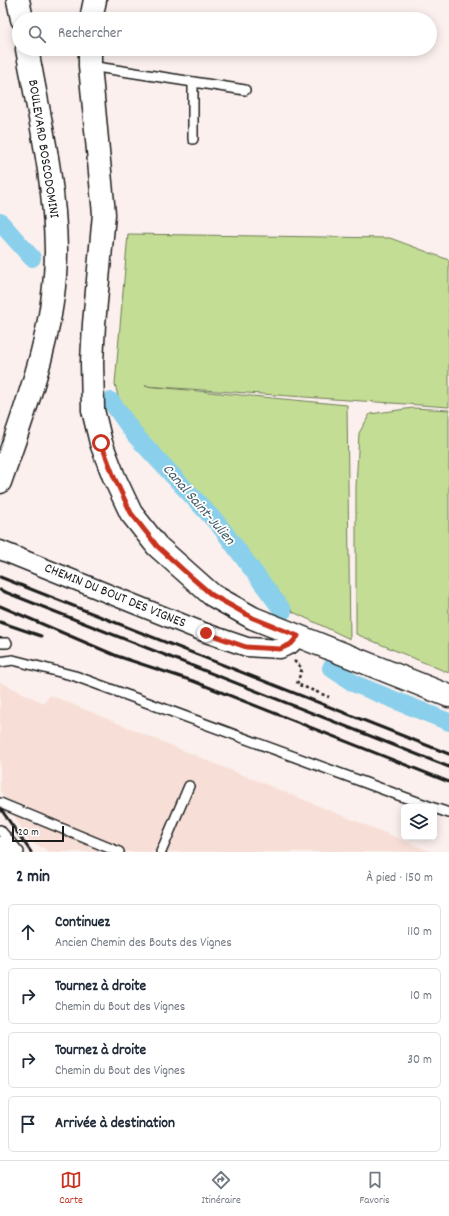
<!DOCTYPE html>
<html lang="fr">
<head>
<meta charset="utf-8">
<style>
	:root { --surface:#fff; --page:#f6f6f7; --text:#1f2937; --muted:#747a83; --line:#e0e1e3; --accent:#c8321e }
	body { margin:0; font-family:Dekko,sans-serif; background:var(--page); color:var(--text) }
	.controls { position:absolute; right:12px; bottom:12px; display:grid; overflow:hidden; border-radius:6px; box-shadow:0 2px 10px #0003 }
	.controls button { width:36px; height:36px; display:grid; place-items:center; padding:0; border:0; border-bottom:1px solid var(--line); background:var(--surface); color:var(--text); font:20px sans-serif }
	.scale { position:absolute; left:12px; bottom:10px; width:52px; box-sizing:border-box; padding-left:4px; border:2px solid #1c1c1c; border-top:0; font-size:11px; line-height:14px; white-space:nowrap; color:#1c1c1c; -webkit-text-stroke:3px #fff; paint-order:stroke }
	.stop { position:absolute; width:12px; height:12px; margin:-9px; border:3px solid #c8321e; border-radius:50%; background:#fff }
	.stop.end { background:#c8321e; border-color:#fff; box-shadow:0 1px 4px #0008 }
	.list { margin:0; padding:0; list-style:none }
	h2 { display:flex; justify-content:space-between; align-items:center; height:52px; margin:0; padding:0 16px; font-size:17px }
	h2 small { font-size:13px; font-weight:400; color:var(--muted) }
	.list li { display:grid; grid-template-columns:26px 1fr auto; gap:12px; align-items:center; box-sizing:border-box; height:56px; margin:0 8px 8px; padding:0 8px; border:1px solid var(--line); border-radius:6px }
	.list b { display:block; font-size:15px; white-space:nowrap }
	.list p { margin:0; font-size:13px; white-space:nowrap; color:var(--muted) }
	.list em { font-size:13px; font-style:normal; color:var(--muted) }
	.icon { flex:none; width:22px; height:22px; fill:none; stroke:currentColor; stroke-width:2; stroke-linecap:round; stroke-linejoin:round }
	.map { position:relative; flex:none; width:449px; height:852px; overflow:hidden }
	.search { position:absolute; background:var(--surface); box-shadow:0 2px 10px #0003; left:12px; right:12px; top:12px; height:44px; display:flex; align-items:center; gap:10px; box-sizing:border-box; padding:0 14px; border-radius:22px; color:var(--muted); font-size:15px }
	.sheet { height:308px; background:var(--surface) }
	nav { display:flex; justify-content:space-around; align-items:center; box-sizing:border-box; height:56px; border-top:1px solid var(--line); background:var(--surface); font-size:11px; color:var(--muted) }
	nav a { display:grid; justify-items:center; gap:2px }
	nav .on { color:var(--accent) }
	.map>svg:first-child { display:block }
	.built { fill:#f7dfd7 }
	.green { fill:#c3dd94; stroke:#707c58 }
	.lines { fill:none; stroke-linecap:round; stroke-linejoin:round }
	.canal { stroke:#8ad0ec; stroke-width:18 }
	.lane-casing { stroke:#1c1c1c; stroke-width:12 }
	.street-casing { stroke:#1c1c1c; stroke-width:21 }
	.secondary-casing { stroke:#1c1c1c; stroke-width:25 }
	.primary-casing { stroke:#1c1c1c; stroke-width:25 }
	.path { stroke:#1c1c1c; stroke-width:2.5; stroke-dasharray:3 3; stroke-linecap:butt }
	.lane { stroke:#fff; stroke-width:9 }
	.street { stroke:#fff; stroke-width:18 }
	.secondary { stroke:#fff; stroke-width:22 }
	.primary { stroke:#fff; stroke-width:22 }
	.rail { stroke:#1c1c1c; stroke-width:3 }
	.route { stroke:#c8321e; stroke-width:5 }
	.labels { text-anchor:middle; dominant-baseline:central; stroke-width:3.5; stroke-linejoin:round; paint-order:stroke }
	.street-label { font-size:14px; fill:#1c1c1c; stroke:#fff }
	.water-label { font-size:15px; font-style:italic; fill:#425b65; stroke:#fff }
</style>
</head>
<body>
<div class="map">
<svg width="449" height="852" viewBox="0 0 449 852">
	<rect width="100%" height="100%" fill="#fbf0ed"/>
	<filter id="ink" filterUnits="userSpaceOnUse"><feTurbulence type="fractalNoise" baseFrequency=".025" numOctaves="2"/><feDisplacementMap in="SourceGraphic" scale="8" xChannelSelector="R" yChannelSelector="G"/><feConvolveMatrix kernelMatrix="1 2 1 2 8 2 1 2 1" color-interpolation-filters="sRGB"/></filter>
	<g filter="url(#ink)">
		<!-- built -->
		<path class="built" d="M0,682L44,703L50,695L223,767L432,852H50L28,840L0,791Z"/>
		<!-- green -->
		<g class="green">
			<path d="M128,234L390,238L449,260V407L145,386L347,405L350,639L293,612L277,589L145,436L119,400L115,384Z"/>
			<path d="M413,408L449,410V673L356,634V487L359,433L370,414Z"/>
		</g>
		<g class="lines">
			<!-- canal -->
			<g class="canal">
				<path d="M0,222L32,258"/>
				<path d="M111,401L135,435L219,525L283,611"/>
				<path d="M331,668L355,684L449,722"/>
			</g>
			<!-- lane casing -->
			<g class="lane-casing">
				<g id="lane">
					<path d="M90,66L245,90"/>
					<path d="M193,82V139"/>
					<path d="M0,643H7"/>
					<path d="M0,662L13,660L75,676L431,807"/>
					<path d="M0,803L119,852"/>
					<path d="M434,808L449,813"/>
					<path d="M0,830L19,852"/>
					<path d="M161,852L189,786"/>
				</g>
			</g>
			<!-- street casing -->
			<g class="street-casing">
				<path id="street" d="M0,550L206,633L247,647L280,649L291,644L298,636"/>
			</g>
			<!-- secondary casing -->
			<g class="secondary-casing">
				<g id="secondary">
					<path d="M91,19L95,0"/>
					<path d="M90,49V66L104,214L94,324L92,362L93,410L101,443L114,477L131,513L157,546L212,595L253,618L449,696"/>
					<path d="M0,848L8,852"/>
				</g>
			</g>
			<!-- primary casing -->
			<g class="primary-casing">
				<g id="primary">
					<path d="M18,0L22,19"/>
					<path d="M0,482C26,407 56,331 56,250C55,182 39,115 27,49"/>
				</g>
			</g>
			<!-- path -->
			<path class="path" d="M294,661L302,668L297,684L329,697"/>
			<!-- lane -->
			<use href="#lane" class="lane"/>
			<!-- street -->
			<use href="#street" class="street"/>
			<!-- secondary -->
			<use href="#secondary" class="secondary"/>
			<!-- primary -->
			<use href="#primary" class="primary"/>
			<!-- rail -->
			<g class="rail">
				<path d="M0,577L449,754"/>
				<path d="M0,590L449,767"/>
				<path d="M0,606L117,656L193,681L449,782"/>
				<path d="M0,622L41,636"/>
				<path d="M0,808L31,852"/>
			</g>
		</g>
	</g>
	<g class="lines" filter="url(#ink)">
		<!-- route -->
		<path class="route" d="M101,443L114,477L131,513L157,546L190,576L212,595L253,618L298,636L291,644L280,649L246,647L206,633"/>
	</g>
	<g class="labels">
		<!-- street labels -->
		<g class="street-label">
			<text transform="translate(43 149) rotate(81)">BOULEVARD BOSCODOMINI</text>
			<text transform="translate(115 596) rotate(22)">CHEMIN DU BOUT DES VIGNES</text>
		</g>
		<!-- water labels -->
		<g class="water-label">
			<text transform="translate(198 505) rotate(49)">Canal Saint-Julien</text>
		</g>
	</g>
</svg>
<div class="controls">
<button><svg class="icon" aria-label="layers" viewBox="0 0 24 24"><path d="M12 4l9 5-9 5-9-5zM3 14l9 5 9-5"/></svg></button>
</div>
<div class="scale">20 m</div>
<div class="stop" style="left:101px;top:443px"></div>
<div class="stop end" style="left:206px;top:633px"></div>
<div class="search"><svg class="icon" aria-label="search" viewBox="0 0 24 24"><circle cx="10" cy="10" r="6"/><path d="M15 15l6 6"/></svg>Rechercher</div>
</div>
<section class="sheet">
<h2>2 min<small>À pied · 150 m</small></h2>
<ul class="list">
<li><svg class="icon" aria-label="ahead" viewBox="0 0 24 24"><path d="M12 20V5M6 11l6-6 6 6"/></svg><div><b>Continuez</b><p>Ancien Chemin des Bouts des Vignes</p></div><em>110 m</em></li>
<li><svg class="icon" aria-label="right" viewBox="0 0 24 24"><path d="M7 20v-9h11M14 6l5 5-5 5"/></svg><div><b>Tournez à droite</b><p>Chemin du Bout des Vignes</p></div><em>10 m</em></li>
<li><svg class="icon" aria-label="right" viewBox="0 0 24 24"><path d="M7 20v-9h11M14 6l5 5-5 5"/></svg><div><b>Tournez à droite</b><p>Chemin du Bout des Vignes</p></div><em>30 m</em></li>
<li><svg class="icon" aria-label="arrive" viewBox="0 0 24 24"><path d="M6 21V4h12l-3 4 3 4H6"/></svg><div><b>Arrivée à destination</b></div></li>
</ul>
</section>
<nav>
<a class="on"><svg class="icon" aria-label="map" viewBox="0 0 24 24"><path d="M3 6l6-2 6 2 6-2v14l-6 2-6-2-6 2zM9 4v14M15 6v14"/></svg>Carte</a>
<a><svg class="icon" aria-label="directions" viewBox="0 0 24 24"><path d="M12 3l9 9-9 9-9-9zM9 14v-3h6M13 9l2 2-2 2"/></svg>Itinéraire</a>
<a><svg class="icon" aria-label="saved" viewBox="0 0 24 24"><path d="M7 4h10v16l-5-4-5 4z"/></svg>Favoris</a>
</nav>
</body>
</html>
